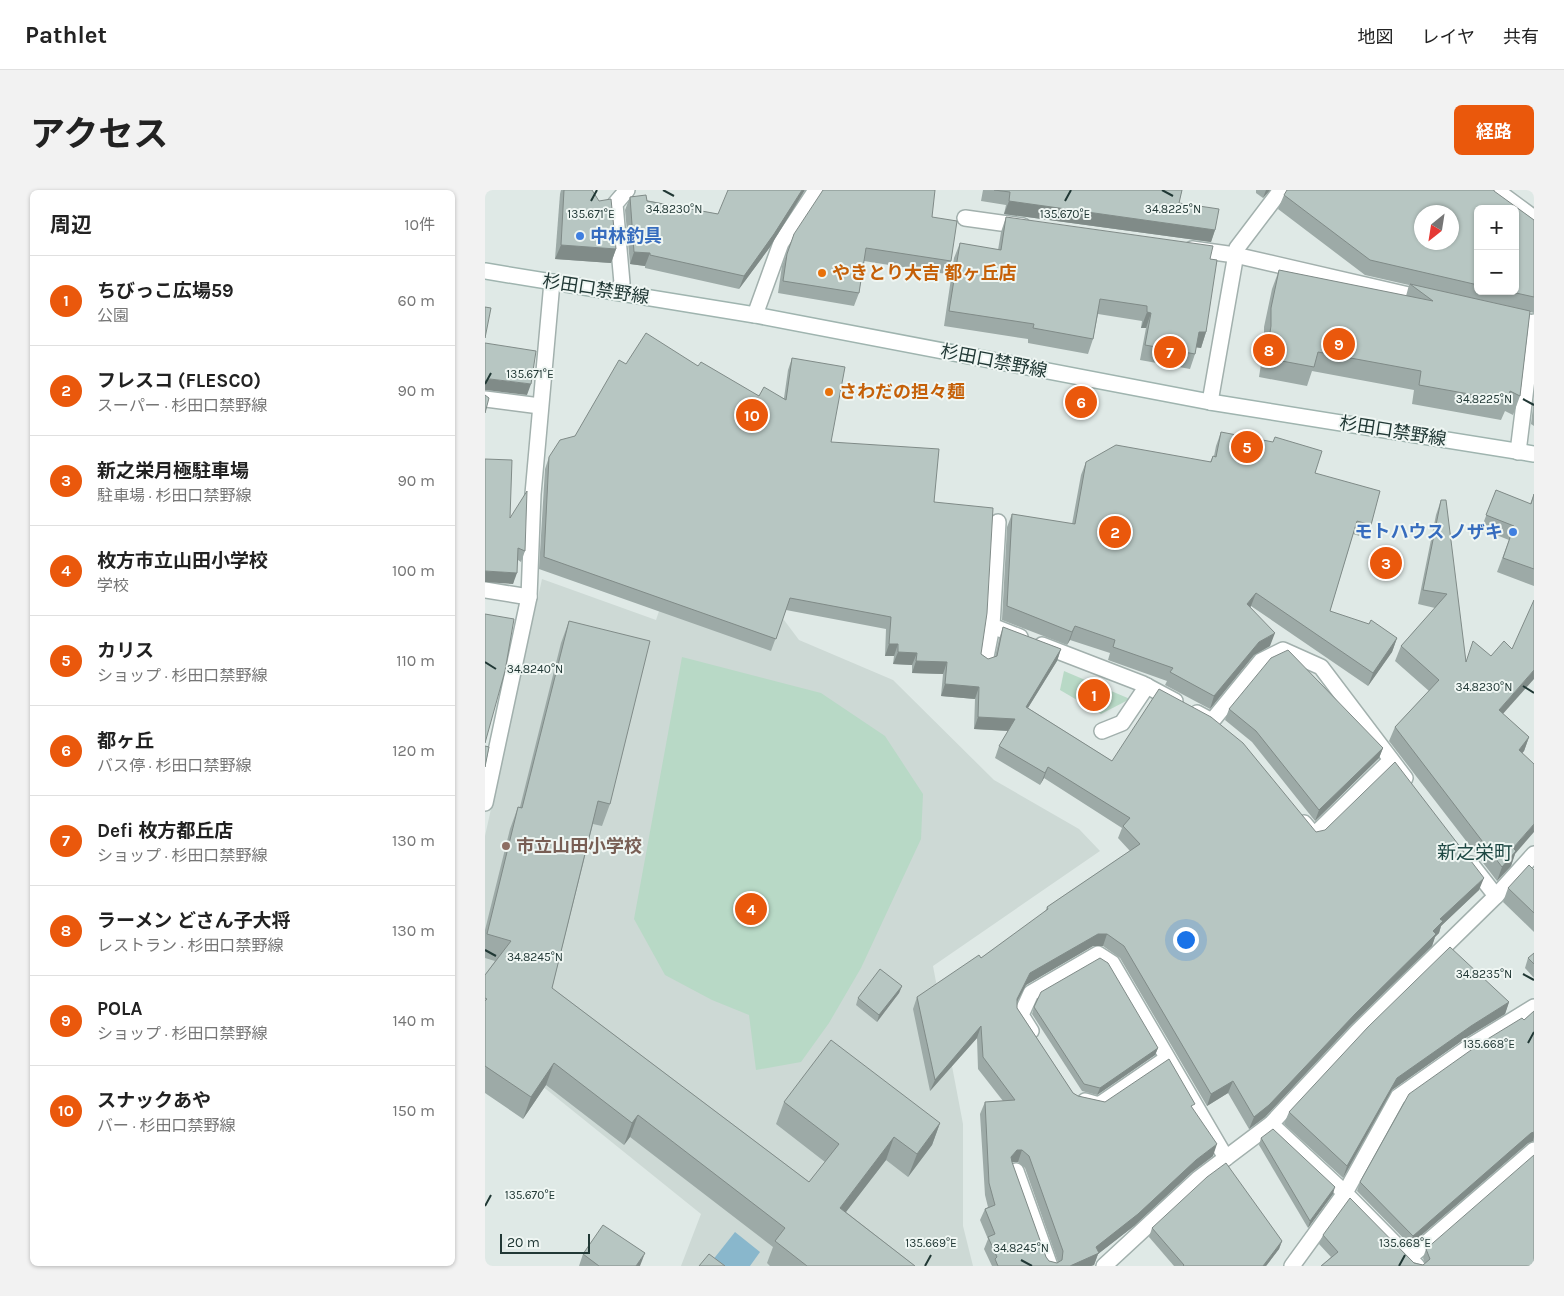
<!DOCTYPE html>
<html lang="ja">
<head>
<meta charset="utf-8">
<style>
	:root { --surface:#fff; --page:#f2f2f2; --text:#222; --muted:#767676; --line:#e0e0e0; --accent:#ea580c }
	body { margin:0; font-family:Karla,"Noto Sans JP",sans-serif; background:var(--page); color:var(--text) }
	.controls { position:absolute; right:15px; top:15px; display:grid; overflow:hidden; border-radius:8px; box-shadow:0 1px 4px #0004 }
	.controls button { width:45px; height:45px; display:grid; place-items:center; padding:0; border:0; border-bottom:1px solid var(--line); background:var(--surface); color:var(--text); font:25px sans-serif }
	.compass { position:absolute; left:929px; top:15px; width:45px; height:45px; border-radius:50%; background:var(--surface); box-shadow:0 1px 4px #0004; rotate:210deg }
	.scale { position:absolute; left:15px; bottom:12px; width:90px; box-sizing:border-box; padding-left:5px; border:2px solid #213835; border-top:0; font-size:14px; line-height:18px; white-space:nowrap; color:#213835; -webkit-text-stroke:4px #eff6f3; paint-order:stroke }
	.you { position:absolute; left:700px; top:749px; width:18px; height:18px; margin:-12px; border:4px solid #fff; border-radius:50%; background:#1a73e8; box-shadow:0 0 0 8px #1a73e833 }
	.badge { display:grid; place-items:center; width:32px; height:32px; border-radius:50%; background:var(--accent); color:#fff; font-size:16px; font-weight:700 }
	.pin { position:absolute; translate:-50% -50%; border:2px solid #fff; box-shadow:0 1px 5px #0006 }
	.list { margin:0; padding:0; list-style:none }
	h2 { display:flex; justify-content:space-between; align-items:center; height:65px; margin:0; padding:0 20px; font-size:21px }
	h2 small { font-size:16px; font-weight:400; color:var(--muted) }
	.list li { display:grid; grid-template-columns:32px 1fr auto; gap:15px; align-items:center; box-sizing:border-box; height:90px; padding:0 20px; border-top:1px solid var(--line) }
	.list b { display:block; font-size:19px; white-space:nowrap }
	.list p { margin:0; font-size:16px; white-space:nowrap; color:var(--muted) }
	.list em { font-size:16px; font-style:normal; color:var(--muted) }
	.map { position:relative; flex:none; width:1049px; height:1076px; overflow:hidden; border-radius:8px }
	header { display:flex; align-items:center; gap:30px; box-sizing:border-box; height:70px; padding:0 25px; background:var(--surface); border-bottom:1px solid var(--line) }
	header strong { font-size:24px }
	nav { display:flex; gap:28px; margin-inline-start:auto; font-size:18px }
	.intro { display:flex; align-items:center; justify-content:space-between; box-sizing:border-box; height:120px; padding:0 30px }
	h1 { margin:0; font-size:35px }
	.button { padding:12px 22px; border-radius:8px; background:var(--accent); color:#fff; font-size:18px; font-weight:700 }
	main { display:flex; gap:30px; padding:0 30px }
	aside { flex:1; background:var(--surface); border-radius:8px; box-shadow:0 1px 4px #0004 }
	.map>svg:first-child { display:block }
	.built { fill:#cdd9d5 }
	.green { fill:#b8d9c6 }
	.water { fill:#89b7cc }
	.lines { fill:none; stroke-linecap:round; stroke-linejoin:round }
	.street-casing { stroke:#a2b0ad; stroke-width:18 }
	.secondary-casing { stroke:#9fb4af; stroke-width:18 }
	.street { stroke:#fff; stroke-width:15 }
	.secondary { stroke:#fff; stroke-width:15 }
	.wall { fill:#9daaa7; fill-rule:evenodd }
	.shaded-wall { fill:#808b88 }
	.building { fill:#b7c6c2; stroke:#808b88; fill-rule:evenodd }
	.ticks { fill:none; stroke:#213835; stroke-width:2 }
	.shop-dot { fill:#3f7fe0; stroke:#eff6f3; stroke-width:2 }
	.food-dot { fill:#e8710a; stroke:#eff6f3; stroke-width:2 }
	.education-dot { fill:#8d6e63; stroke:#eff6f3; stroke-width:2 }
	.labels { text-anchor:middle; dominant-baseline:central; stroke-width:4; stroke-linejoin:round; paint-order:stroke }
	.shop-label { font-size:18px; font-weight:bold; fill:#366cbe; stroke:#eff6f3; text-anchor:start }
	.food-label { font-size:18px; font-weight:bold; fill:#c56008; stroke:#eff6f3; text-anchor:start }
	.street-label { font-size:18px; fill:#213835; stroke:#eff6f3 }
	.education-label { font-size:18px; font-weight:bold; fill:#785e54; stroke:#eff6f3; text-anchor:start }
	.neighbourhood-label { font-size:19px; fill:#1e4844; stroke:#eff6f3 }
	.ticks-label { font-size:12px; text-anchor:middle; fill:#213835; stroke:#eff6f3; stroke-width:4; stroke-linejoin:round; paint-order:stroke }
</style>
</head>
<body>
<header>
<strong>Pathlet</strong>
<nav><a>地図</a><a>レイヤ</a><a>共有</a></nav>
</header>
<div class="intro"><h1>アクセス</h1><a class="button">経路</a></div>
<main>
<aside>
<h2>周辺<small>10件</small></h2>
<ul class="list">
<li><span class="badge">1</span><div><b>ちびっこ広場59</b><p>公園</p></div><em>60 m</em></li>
<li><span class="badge">2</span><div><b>フレスコ (FLESCO)</b><p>スーパー · 杉田口禁野線</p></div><em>90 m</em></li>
<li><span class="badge">3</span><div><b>新之栄月極駐車場</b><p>駐車場 · 杉田口禁野線</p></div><em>90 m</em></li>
<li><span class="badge">4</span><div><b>枚方市立山田小学校</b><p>学校</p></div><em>100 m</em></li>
<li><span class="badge">5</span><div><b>カリス</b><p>ショップ · 杉田口禁野線</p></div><em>110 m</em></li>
<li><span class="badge">6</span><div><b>都ヶ丘</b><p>バス停 · 杉田口禁野線</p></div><em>120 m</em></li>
<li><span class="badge">7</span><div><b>Defi 枚方都丘店</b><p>ショップ · 杉田口禁野線</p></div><em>130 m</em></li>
<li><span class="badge">8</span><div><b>ラーメン どさん子大将</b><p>レストラン · 杉田口禁野線</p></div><em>130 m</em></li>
<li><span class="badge">9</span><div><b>POLA</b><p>ショップ · 杉田口禁野線</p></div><em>140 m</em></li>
<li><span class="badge">10</span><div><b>スナックあや</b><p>バー · 杉田口禁野線</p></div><em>150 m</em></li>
</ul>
</aside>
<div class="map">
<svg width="1049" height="1076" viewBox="0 0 1049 1076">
	<rect width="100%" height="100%" fill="#dfe9e6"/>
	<!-- built -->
	<path class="built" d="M186,386L290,418L314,450L408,490L509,590L594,639L615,661L448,776L478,934V1036L488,1076H196L216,1024L0,850V646L57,389L171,430Z"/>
	<!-- green -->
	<g class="green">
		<path d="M197,467L336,503L400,546L438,604L436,649L376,778L344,833L316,872L271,880L264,825L227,810L180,785L149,729Z"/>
		<path d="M579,481L645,509L616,524L575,500Z"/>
	</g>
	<!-- water -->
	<path class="water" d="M250,1042L275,1062L265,1076H233L227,1071Z"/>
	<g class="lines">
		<!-- street casing -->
		<g class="street-casing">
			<g id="street">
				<path d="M1011,0L1049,28"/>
				<path d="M480,28L538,36"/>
				<path d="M707,59L750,65L941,109"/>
				<path d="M131,102L137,93L130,14L142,0"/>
				<path d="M270,125L296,53L331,0"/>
				<path d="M1024,128L1048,133"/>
				<path d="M0,209L55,216"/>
				<path d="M725,212L752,58L796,0"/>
				<path d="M1033,262L1049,132"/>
				<path d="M513,332L507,436L535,447"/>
				<path d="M0,400L44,407"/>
				<path d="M557,455L658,494L690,511"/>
				<path d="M500,472L507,436"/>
				<path d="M712,523L727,531L776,471L798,460L836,477L920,588"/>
				<path d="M617,541L637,533L662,496"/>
				<path d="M0,613L44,407L48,304L67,92"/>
				<path d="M819,633L829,645L906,570"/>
				<path d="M986,674L1011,706"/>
				<path d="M546,841L536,825L546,803L613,764L627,773L741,968"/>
				<path d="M600,911L614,915L681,869"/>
				<path d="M786,934L860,1003L913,907L987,855L1049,817"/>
				<path d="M531,981L565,1076"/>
				<path d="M924,1068L1049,960"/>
				<path d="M619,1076L713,989L786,934L872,842L1011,706L1049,664"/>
				<path d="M807,1076L860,1003L932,1076"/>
			</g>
		</g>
		<!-- secondary casing -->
		<g class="secondary-casing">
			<path id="secondary" d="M0,81L270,125L725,212L1049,264"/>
		</g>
		<!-- street -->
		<use href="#street" class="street"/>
		<!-- secondary -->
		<use href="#secondary" class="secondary"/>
	</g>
	<!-- wall -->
	<g class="wall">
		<path d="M76,0H107L131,59L126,73L70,69L75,4Z"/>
		<path d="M498,0H697L694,13L730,40L726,52L519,24L521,15L496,11Z"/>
		<path d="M771,0H785L778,8L771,3Z"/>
		<path d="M1010,2L1049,30V123L1045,122L1035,206L1028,225L1020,221L1016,230L927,214L929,200L827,181L822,196L774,187L779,155V137L787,99L794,80L921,106L924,95L880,85L793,19L799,5ZM993,19L1030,101H993Z"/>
		<path d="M145,7L233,24L285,57L254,99L160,78V76L145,74L140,20Z"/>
		<path d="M447,27L466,71L461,84L379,71L374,103L369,116L293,103L297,76L309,44Z"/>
		<path d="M521,27L725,69L721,142L716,158L711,157L710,164L705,179L655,170L661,138H656L657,131L613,124L608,149L603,164L543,153V149L459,136L469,68L475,53L513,60L516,42Z"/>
		<path d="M307,168L346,252L449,312L496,464L503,469L510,467L514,449L518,437L576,459L572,471L543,518L627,571L994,700L956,736L954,743L950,747L947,756L865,836L780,927L764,939L743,903L722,916L635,768L618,756H608L541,795L532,812V818L588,903L593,906L620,912L708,919L728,966L707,982L649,1036L613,1064L609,1075L606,1076H507L499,1059L503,1049L495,1030L500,1019L503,1017L500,1005L495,924L500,912L518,911L493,879L492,848L445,901L428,819L432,807L496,768L560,722L562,717L645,661L633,648L637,638L559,588L555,595L510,568L514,556L523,541L489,539L490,509L456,506L458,484L427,483V475L408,474L409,466H400L401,439L301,420L286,461L54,379L60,279L64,267L90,246L141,174L213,176L274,206L299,208L303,180ZM527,972H533L540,978L573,1072L572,1073L564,1071L561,1067L527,973Z"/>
		<path d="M1049,209V236L1046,234Z"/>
		<path d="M736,242L830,283L886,335L881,348L868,344L845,421L912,448L907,462L883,496L766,416L765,418L785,456L769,465L725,519L680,495L682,491L623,470L625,463L585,450L582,455L517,430L522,337L527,324L587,334L596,285L601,272H725L728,266H729L731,256Z"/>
		<path d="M1011,300L1045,314L1049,304V396L1012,382L1024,350L996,339Z"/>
		<path d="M956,310L981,472L1006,466L1027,459L1018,524L1044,547L1039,561L1037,563L1030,664L1026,676L1012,691L904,551L910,537L944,501L910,471L916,456L950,418L933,414L951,325Z"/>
		<path d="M25,328L40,361L36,372L33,370L28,394Z"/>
		<path d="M84,431L125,614L117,636L108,634L67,798L324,992L340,972L291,934L299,912L455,933L447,955L423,987L401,970L361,1022L430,1076H285L282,1073L288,1057L145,947L139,955L61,895L38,929L0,903V785L10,771L0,768V740L25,639L33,617H35L76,453Z"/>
		<path d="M744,519L898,558L894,568L830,631L767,552L740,530Z"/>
		<path d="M1049,680V742L1018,712L1023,698Z"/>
		<path d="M1049,763V788L1040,778L1043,768Z"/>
		<path d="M417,796L414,803L392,832L371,815L373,808Z"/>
		<path d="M1024,812L1020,824L982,847L907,900L858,988L799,934L804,922Z"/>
		<path d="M549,817L673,858L670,865L612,905L597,901L547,824Z"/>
		<path d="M1049,821V951H1048L1043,953L925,1055L872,1001L875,992L1039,830Z"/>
		<path d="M776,948L848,1004L823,1038L774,955Z"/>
		<path d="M667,1038L797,1051L794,1059L781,1076H689L664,1047Z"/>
		<path d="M838,1045L938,1075L940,1074L938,1068L941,1059L1049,1076H836L846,1067L834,1054Z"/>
		<path d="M98,1064L155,1076H94Z"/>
	</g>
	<!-- shaded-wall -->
	<g class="shaded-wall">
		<path d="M317,0H320L285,57L254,99L259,86Z"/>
		<path d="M781,0H785L778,8Z"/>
		<path d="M524,11L730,40L726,52L519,24Z"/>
		<path d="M76,55L131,59L126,73L70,69Z"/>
		<path d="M149,62L165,63L160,76L145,74Z"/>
		<path d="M662,122L666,123L661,138H656Z"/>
		<path d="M714,142H721L716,158L709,157Z"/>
		<path d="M5,189L46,194L42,205L1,200H0V191Z"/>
		<path d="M0,381L32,383L28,394L0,392Z"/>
		<path d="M771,403L766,416L757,427L762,414Z"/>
		<path d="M590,436L585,450L582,455L587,442Z"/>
		<path d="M790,443L785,456L769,465L725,519L729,506L774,452Z"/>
		<path d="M912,448L907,462L883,496L888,483Z"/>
		<path d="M404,454H413L409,466H400Z"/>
		<path d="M576,459L572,471L536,529L541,517Z"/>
		<path d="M413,462L432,463L427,475L408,474Z"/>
		<path d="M431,471L462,472L458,484L427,483Z"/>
		<path d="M1049,480V489L1008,535L1014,520Z"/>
		<path d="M460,494L494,497L490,509L456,506Z"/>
		<path d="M493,527L530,529L526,541L489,539Z"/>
		<path d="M1044,547L1039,561L1028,574L1034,560Z"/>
		<path d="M898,558L894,568L830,631L834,620Z"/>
		<path d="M563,577L559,588L555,595L560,583Z"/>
		<path d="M1049,634V642L1030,664L1026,676L1012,691L1017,677L1028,658Z"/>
		<path d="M999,688L994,700L956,736L954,743L950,747L947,756L865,836L780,927L764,939L769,927L870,824L948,741L955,729Z"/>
		<path d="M613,744H622L618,756H608L541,795L527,821L532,809L545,783Z"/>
		<path d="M417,796L414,803L392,832L394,825Z"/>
		<path d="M1024,812L1020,824L982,847L907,900L858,988L862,976L912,888L986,836Z"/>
		<path d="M496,836L492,848L445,901L450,890Z"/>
		<path d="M673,858L670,865L612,905L615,898Z"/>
		<path d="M69,873L61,895L38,929L46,907Z"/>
		<path d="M748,891L743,903L722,916L726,904Z"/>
		<path d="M153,925L145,947L139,955L147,933Z"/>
		<path d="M455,933L447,955L423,987L432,964Z"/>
		<path d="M1049,942V947L1048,951L1043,953L925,1055L928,1046L1046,943Z"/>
		<path d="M409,947L401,970L347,1040L355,1018Z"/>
		<path d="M732,954L728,966L707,982L649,1036L613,1064L609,1075L606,1076H585L711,970Z"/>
		<path d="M532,960H537L533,972H527L522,979L526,967Z"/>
		<path d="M850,997L848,1004L823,1038L825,1031Z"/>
		<path d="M797,1051L794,1059L781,1076H778Z"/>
		<path d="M160,1063L155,1076H151Z"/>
	</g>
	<!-- building -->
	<g class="building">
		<path d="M79,0H107L114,11L126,9L131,59L76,55Z"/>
		<path d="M243,0H317L289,44L259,86L165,65V63L149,62L145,7L161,5L162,11L233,24Z"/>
		<path d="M338,0H450L447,27L472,31L466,71L381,58L374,103L298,91L302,64L309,44Z"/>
		<path d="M509,0H697L694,13L734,19L730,40L524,11L525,2Z"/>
		<path d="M802,0H1009V1L1049,30V107L1022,101H1030V19H993V95L885,70L799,5ZM936,22H966V52H936Z"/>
		<path d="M521,27L728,56L725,69L732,70L721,142H714L710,164L660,155L666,123L662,122V116L615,109L608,149L548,138L549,134L464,121L475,53L516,60Z"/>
		<path d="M794,80L948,111L925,94L1045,121L1035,206L1025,201L1023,211L934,195L936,181L833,162L829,177L781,168L786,136V118Z"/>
		<path d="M0,117L6,118L0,148Z"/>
		<path d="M161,143L213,176L216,172L274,206L279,197L301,210L307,168L360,177L346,252L454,259L449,312L508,318L502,423L496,464L503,469L512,466L518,437L576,459L541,517L627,571L674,499L726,527L758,553L831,642L840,640L910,572L999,688L955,729L958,731L948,741L951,744L870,824L784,915L769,927L748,891L726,904L639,756L622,744H613L545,783L532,809V818L588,903L593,906L620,912L684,869L710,914L706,916L732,954L711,970L653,1024L611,1057L614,1063L585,1076H513L510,1069L512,1067L503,1047L510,1044L500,1019L510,1015L504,993L500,912L530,910L498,867L496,836L450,890L432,807L494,765L496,768L563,719L562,717L655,654L638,636L645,628L563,577L560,583L514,556L530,529L493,527L494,497L460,494L462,472L431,471L432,463L413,462V454H404L406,427L305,408L291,449L59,367L64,267L75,250L90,246L134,170L141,174ZM532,960H537L544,966L578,1061L577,1070L572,1073L564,1071L561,1067L527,972L526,967Z"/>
		<path d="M0,153L51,161L46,194L5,189L0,191Z"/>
		<path d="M0,205L4,208L0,223Z"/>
		<path d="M736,242L788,252L790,247L837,261L830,283L895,301L886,335L872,331L845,421L884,434L886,430L912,448L888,483L771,403L762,414L790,443L774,452L729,506L685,482L688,478L628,457L630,450L590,436L587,442L522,416L527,324L590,334L601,272L631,255L726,272L728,266L731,267Z"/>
		<path d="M0,269L27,270L25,328L42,301L40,361L33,358L32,383L0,381Z"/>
		<path d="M1011,300L1046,314L1049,304V379L1018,368L1029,336L1001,325Z"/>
		<path d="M956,310H961L981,472L988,451L1006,466L1019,451L1027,459L1049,410V480L1014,520L1044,547L1034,560L1049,574V634L1028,658L1031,661L1017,677L910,537L954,490L916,456L962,404L938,400Z"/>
		<path d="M0,424L29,429L20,481L0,553Z"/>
		<path d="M84,431L165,451L125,614L113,611L67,798L324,992L354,954L299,912L346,850L455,933L432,964L409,947L355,1018L430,1076H322L290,1051L300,1038L153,925L147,933L69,873L46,907L0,876V811L2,809L0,808V785L26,751L2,744L33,617L37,618Z"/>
		<path d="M803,460L898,558L834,620L771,541L744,519L786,468Z"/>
		<path d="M0,556L4,557L0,577Z"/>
		<path d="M1044,675L1049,680V723L1023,698Z"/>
		<path d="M965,757L1024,812L986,836L912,888L862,976L804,922L883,837Z"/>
		<path d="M1049,763V774L1043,768Z"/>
		<path d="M615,768L623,773L673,858L615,898L599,894L549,817L556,802Z"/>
		<path d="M395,779L417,796L394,825L373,808Z"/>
		<path d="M1049,821V942L1046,943L928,1046L875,992L924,904L996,853L1037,828L1039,830Z"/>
		<path d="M788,939L850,997L825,1031L776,948Z"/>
		<path d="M1049,965V1076H836L853,1062L838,1045L865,1008L929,1073L938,1075L945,1069L941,1059Z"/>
		<path d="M741,973L797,1051L778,1076H698L699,1075L667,1038L722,987Z"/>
		<path d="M118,1035L160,1063L151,1076H114L98,1064Z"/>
		<path d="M224,1064L240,1076H214Z"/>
	</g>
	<!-- ticks -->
	<path class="ticks" d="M178,0L189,6M677,0L688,6M106,11L112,0M580,11L586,0M0,194L6,183M1038,209L1049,215M0,472L11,479M1038,496L1049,503M0,760L11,766M1038,784L1049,790M1043,853L1049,842M0,1016L6,1005M536,1070L547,1076M440,1076L446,1065M914,1076L920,1065"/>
	<!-- markers -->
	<g class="shop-dot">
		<circle cx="95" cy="46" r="5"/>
		<circle cx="1028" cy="342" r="5"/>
	</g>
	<g class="food-dot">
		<circle cx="337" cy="83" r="5"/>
		<circle cx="344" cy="202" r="5"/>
	</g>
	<circle class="education-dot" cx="21" cy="656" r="5"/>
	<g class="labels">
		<!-- shop labels -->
		<g class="shop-label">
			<text x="105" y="46">中林釣具</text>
			<text x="1018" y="342" text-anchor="end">モトハウス ノザキ</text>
		</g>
		<!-- food labels -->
		<g class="food-label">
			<text x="347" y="83">やきとり大吉 都ヶ丘店</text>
			<text x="354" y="202">さわだの担々麺</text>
		</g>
		<!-- street labels -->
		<g class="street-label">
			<text transform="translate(111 99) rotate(9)">杉田口禁野線</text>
			<text transform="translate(509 171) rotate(11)">杉田口禁野線</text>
			<text transform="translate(908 241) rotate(9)">杉田口禁野線</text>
		</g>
		<!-- education labels -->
		<g class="education-label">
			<text x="31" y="656">市立山田小学校</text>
		</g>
		<!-- neighbourhood labels -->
		<g class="neighbourhood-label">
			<text x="990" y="663">新之栄町</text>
		</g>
	</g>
	<g class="ticks-label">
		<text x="189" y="23">34.8230°N</text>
		<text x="688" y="23">34.8225°N</text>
		<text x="106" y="28">135.671°E</text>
		<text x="580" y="28">135.670°E</text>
		<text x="45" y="188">135.671°E</text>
		<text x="999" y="213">34.8225°N</text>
		<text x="50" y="483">34.8240°N</text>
		<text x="999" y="501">34.8230°N</text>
		<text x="50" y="771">34.8245°N</text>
		<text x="999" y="788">34.8235°N</text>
		<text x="1004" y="858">135.668°E</text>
		<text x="45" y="1009">135.670°E</text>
		<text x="446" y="1057">135.669°E</text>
		<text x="920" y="1057">135.668°E</text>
		<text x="536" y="1062">34.8245°N</text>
	</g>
</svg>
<div class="controls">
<button>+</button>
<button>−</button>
</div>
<svg class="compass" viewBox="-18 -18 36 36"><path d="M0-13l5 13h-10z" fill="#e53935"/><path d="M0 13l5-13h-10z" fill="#767676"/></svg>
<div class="scale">20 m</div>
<div class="you"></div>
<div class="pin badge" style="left:609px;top:505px">1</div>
<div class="pin badge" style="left:630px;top:342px">2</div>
<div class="pin badge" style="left:901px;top:373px">3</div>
<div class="pin badge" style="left:266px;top:719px">4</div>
<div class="pin badge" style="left:762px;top:257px">5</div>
<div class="pin badge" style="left:596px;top:212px">6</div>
<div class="pin badge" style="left:685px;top:162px">7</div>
<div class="pin badge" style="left:784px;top:160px">8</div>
<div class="pin badge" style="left:854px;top:154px">9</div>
<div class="pin badge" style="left:267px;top:225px">10</div>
</div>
</main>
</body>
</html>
